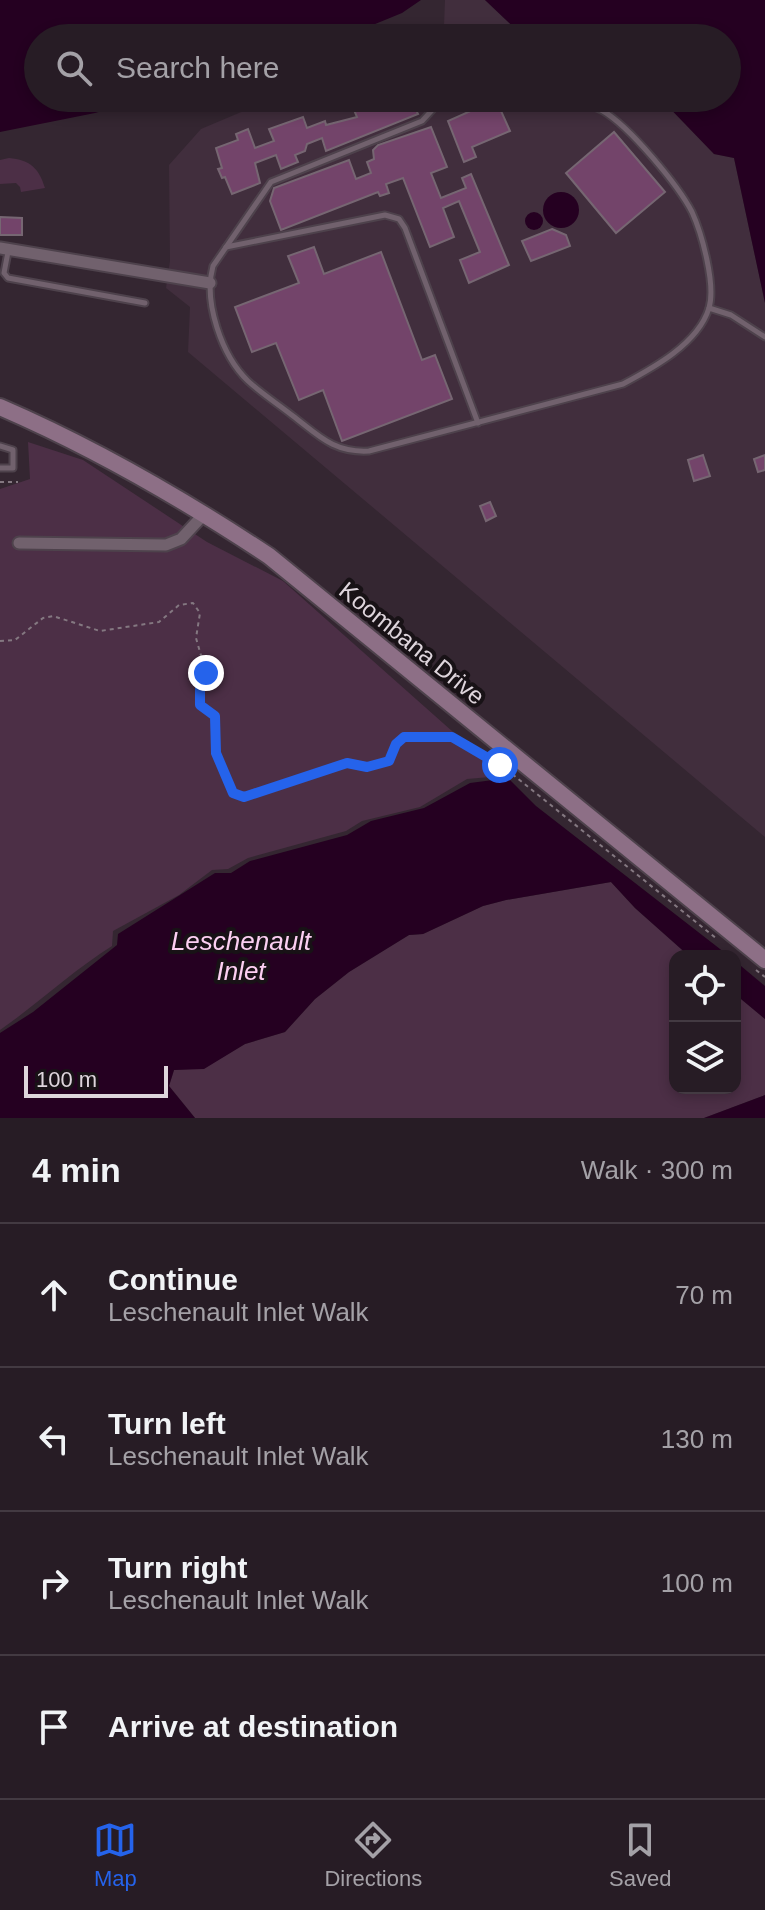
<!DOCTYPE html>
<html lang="en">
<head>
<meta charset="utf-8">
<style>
	:root { --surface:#271c25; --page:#2f252d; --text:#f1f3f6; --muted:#a4a1a7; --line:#433a42; --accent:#2563eb }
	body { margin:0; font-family:Helvetica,sans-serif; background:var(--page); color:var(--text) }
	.controls { position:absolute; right:24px; bottom:24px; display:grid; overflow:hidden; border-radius:16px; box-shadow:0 4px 12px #0003 }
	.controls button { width:72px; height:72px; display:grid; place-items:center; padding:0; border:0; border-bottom:2px solid var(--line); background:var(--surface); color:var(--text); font:40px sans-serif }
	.scale { position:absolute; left:24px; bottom:20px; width:144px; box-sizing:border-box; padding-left:8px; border:4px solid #ded5dc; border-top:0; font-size:22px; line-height:28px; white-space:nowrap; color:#ded5dc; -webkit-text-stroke:6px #181216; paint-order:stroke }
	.stop { position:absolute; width:24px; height:24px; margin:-18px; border:6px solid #2563eb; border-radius:50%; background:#fff }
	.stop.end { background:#2563eb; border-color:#fff; box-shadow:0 2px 8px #0008 }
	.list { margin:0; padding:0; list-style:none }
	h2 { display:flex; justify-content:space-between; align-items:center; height:104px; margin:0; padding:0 32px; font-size:34px }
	h2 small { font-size:26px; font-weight:400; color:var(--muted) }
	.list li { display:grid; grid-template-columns:52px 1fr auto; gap:24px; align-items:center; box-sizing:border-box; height:144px; padding:0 32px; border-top:2px solid var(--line) }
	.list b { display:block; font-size:30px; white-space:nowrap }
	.list p { margin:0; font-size:26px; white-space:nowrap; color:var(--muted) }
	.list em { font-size:26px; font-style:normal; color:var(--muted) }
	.icon { flex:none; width:44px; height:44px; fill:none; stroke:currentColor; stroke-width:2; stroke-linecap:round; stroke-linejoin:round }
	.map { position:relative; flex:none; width:765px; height:1118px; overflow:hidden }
	.search { position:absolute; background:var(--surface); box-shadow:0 4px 12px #0003; left:24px; right:24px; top:24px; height:88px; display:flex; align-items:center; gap:20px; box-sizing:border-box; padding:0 28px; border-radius:44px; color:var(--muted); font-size:30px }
	.sheet { height:680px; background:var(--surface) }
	nav { display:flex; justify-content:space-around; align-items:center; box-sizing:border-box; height:112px; border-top:2px solid var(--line); background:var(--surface); font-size:22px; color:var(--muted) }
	nav a { display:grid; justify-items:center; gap:4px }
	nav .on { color:var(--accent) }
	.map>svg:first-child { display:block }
	.built { fill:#412e3d }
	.green { fill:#4c2f46 }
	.water { fill:#250021 }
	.building { fill:#73446a; stroke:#766672; stroke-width:2 }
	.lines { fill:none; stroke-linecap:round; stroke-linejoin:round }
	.service-casing { stroke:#4e424c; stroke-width:9 }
	.minor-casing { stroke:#4e424c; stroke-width:15 }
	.secondary-casing { stroke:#4e424c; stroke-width:20 }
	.path { stroke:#847881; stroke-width:2; stroke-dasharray:4 4; stroke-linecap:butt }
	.service { stroke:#71616d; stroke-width:5 }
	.minor { stroke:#71616d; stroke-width:11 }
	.secondary { stroke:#8d6f86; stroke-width:16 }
	.route { stroke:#2563eb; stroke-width:10 }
	.labels { text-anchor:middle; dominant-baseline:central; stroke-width:8; stroke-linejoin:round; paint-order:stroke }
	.street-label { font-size:24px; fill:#ded5dc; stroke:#181216 }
	.water-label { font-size:26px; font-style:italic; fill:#fccff2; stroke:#181216 }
</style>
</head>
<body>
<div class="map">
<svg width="765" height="1118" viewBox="0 0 765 1118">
	<rect width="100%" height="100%" fill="#342631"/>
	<!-- built -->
	<g class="built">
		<path d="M445,0H485L525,38H416L444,26Z"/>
		<path d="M274,98H660L714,154L734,158L765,303V837L188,352L190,307L166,288L170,261L169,165L201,129Z"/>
	</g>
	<!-- green -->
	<g class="green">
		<path d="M9,158C30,160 39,168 45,188L21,192L20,187L16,183L0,184V160Z"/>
		<path d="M28,442L83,460L207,542L283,581L497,771L490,777L467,779L420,807L362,821L346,831L248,858L228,869L212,870L179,895L113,931L112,946C72,971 39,1003 0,1030V489L30,479Z"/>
		<path d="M611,882L635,908L689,956H675V1088H735V994L765,1019V1095L704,1118H195L169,1086L174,1070L204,1068L245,1044L285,1032L315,999L349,972L409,935L423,934L483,906L506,900Z"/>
	</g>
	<!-- water -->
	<g class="water">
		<path d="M0,0H421L402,13L341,38H38V98H149L95,113L0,132Z"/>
		<path d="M485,0H765V303L734,158L714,154L660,98H727V38H525Z"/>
		<circle cx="561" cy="210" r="18"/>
		<circle cx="534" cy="221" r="9"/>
		<path d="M501,771L536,806L729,956H689L635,908L611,882L506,900L483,906L423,934L409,935L349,972L315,999L285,1032L245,1044L204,1069L174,1070L169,1086L195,1118H0V1033L33,1012L117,945L118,934L215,873H231L250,861L347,835L371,821L424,808L470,783L493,780Z"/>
		<path d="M735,961L765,986V1019L735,994Z"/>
		<path d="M765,1095V1118H704Z"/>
	</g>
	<!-- building -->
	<g class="building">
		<path d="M349,98H440L416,110L418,114L326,151L322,138L307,144L305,151L295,155L298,162L281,169L276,155L255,163L260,183L232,194L225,177L222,178L218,169L222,168L216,148L238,140L236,134L248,129L255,148L274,141L269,129L303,117L307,128L325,121L326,125L357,117Z"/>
		<path d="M490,98H502L507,108L501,111L510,131L472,147L476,157L464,162L448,121L491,102Z"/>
		<path d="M431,127L447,167L431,173L441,198L466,188L462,178L471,174L509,265L469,283L460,260L480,252L459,201L443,208L454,237L430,247L403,178L386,184L389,193L380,196L378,192L281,230L270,201L274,188L349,160L356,179L371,173L367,162L374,159L373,150L378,145Z"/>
		<path d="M614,132L665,192L616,233L566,173Z"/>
		<path d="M0,217L22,218V235H0Z"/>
		<path d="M552,229L566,235L570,246L531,261L522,241Z"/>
		<path d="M314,247L324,274L381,252L422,360L435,355L452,399L342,441L323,390L299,400L276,343L252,352L235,307L299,283L288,256Z"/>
		<path d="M703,455L710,476L694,481L688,460Z"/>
		<path d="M765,455V470L758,472L754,459Z"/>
		<path d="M490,502L496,516L486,521L480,506Z"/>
	</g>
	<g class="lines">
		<!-- service casing -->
		<g class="service-casing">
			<g id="service">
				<path d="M453,98L436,106L422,121L271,182L213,266C203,302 222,356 248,381C262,394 278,404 293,416C319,436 334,453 369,451L623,384C653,368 698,344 709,308C716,285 702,234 692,212C678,185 630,127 603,111C580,98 555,106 532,98"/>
				<path d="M226,247L385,215L399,219L405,228L478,423"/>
				<path d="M8,252L4,273L8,278L145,303"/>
				<path d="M709,308L731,315L765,337"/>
				<path d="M0,446L13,450V468H0"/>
			</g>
		</g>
		<!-- minor casing -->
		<g class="minor-casing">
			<g id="minor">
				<path d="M0,248L210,283"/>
				<path d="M19,543L166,545L181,539L205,513"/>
			</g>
		</g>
		<!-- secondary casing -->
		<g class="secondary-casing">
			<path id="secondary" d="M0,407C95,448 183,499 269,556L765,960"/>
		</g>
		<!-- path -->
		<g class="path">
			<path d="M0,482H18"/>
			<path d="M0,641L15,640L43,618L53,616L100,631L159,622L179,605L193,603L200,613L196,638L206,673L200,689V705L215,716L216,753L233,793L244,797L347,763L367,767L389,761L396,744L404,737H452L491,757L717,939"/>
			<path d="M756,970L765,977"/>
		</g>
		<!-- service -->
		<use href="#service" class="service"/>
		<!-- minor -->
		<use href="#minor" class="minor"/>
		<!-- secondary -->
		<use href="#secondary" class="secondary"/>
	</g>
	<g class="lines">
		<!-- route -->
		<path class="route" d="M206,673L200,689V705L215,716L216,753L233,793L244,797L347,763L367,767L389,761L396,744L404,737H452L500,765"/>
	</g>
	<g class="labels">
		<!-- street labels -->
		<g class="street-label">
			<text transform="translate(412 643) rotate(39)">Koombana Drive</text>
		</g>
		<!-- water labels -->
		<g class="water-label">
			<text x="241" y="941">Leschenault<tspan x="241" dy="30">Inlet</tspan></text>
		</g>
	</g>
</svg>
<div class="controls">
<button><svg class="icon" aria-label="locate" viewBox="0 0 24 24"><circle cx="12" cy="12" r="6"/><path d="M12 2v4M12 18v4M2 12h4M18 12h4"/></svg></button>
<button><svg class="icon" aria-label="layers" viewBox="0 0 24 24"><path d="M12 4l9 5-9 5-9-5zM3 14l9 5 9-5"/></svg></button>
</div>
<div class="scale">100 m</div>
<div class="stop" style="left:500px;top:765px"></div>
<div class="stop end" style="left:206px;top:673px"></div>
<div class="search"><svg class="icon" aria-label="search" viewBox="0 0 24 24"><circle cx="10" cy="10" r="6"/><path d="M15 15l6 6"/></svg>Search here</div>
</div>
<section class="sheet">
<h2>4 min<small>Walk · 300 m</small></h2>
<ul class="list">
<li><svg class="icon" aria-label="ahead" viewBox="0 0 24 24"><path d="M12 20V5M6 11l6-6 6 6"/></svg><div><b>Continue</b><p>Leschenault Inlet Walk</p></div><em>70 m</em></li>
<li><svg class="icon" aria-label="left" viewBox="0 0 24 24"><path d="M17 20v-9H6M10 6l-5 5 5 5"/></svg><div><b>Turn left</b><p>Leschenault Inlet Walk</p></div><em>130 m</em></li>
<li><svg class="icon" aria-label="right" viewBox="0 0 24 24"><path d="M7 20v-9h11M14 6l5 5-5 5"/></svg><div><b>Turn right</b><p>Leschenault Inlet Walk</p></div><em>100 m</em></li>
<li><svg class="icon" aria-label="arrive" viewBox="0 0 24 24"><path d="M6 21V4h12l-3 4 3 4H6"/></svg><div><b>Arrive at destination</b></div></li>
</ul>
</section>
<nav>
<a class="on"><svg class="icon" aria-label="map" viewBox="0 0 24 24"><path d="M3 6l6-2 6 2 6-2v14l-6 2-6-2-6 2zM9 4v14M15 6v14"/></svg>Map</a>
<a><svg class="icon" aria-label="directions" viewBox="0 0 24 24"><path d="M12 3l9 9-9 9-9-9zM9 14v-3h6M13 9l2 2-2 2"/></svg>Directions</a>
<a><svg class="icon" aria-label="saved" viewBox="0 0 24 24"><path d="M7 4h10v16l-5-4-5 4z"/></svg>Saved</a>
</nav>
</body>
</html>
